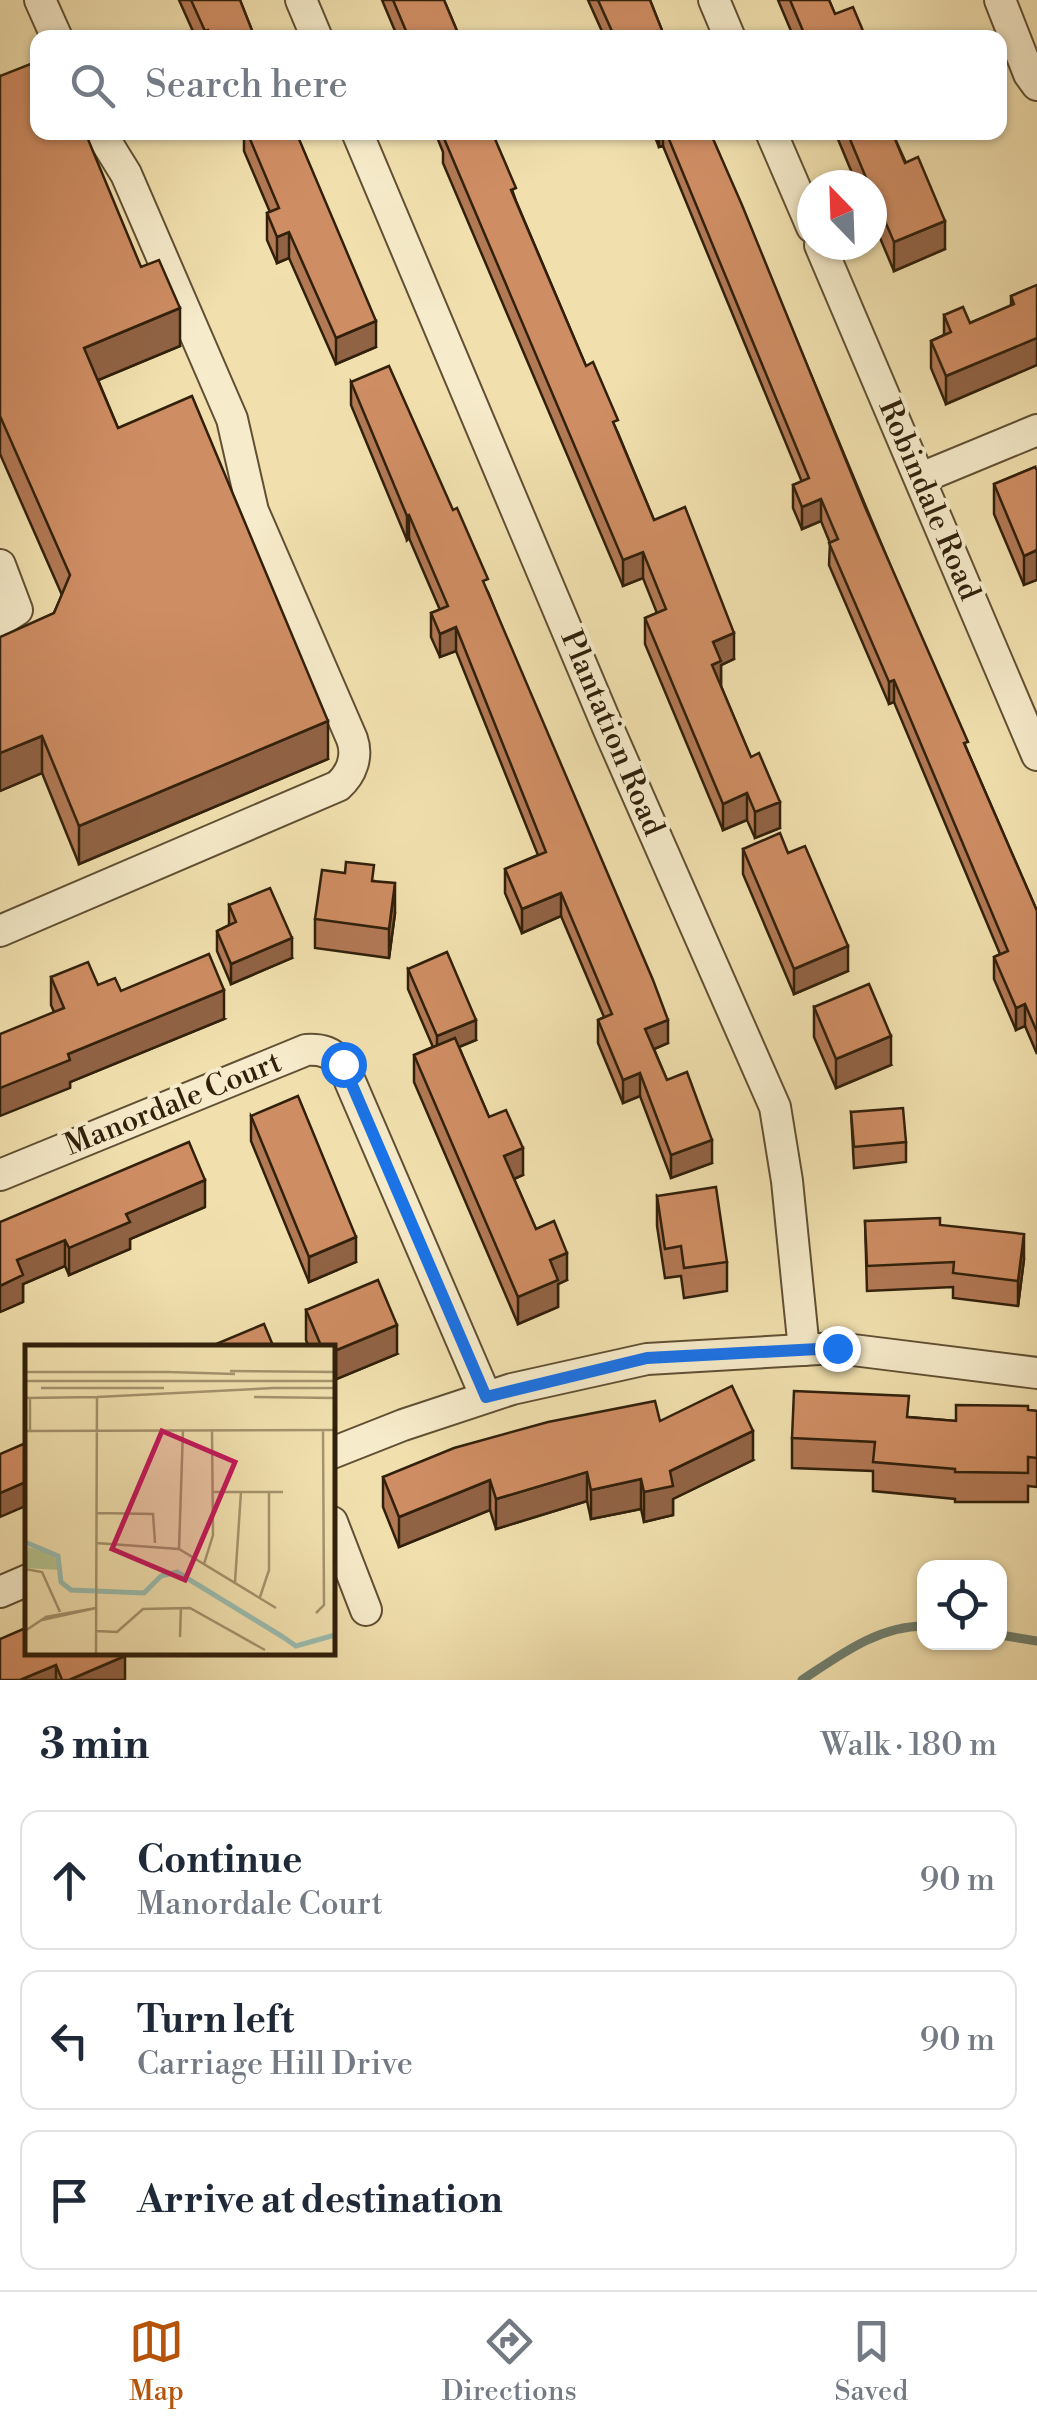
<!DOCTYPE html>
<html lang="en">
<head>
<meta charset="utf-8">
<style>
	:root { --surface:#fff; --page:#f2f2f3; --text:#1f2937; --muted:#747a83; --line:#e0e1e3; --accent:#b45309 }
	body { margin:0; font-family:"Libre Bodoni",serif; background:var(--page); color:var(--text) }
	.controls { position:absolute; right:30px; bottom:30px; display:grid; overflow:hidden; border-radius:20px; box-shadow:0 2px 8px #0004 }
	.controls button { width:90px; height:90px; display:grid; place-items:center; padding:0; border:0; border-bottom:2px solid var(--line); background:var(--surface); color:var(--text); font:50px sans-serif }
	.compass { position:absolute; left:797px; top:170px; width:90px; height:90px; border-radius:50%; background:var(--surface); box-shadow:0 2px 8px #0004; rotate:337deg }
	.stop { position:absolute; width:30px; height:30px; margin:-22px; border:8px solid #1a73e8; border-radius:50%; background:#fff }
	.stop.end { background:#1a73e8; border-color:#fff; box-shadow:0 2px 10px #0008 }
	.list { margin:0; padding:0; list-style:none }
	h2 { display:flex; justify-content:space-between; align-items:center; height:130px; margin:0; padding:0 40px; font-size:42px }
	h2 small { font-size:32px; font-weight:400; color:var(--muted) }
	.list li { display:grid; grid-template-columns:65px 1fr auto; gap:30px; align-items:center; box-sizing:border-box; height:140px; margin:0 20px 20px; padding:0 20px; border:2px solid var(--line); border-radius:20px }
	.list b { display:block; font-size:38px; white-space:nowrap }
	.list p { margin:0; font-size:32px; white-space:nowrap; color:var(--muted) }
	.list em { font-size:32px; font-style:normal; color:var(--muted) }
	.icon { flex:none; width:55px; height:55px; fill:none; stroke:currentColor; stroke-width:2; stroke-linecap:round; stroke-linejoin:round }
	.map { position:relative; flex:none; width:1037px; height:1680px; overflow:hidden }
	.search { position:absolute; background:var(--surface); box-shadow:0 2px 8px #0004; left:30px; right:30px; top:30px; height:110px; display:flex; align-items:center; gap:25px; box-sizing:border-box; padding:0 35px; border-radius:20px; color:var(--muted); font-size:38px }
	.sheet { height:610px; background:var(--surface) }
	nav { display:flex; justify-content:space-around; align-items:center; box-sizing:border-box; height:140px; border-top:2px solid var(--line); background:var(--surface); font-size:28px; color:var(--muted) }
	nav a { display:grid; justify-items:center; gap:5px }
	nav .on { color:var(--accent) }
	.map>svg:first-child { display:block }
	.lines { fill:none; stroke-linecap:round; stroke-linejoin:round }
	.stream { stroke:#717e6d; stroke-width:9 }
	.minor-casing { stroke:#615034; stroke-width:34 }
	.minor { stroke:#f6ebca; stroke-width:30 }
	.wall { fill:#b27955; stroke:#31200b; stroke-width:2.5 }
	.shaded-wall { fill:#916345; stroke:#31200b; stroke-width:2.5 }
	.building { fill:#cf8d63; stroke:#31200b; stroke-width:2.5 }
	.route { stroke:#1a73e8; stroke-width:12 }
	.labels { text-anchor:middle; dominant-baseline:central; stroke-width:8; stroke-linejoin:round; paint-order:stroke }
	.street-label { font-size:30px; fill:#31200b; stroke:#f6ebca }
	.inset-river { fill:none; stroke:#9bbcaf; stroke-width:5 }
	.inset-road { fill:none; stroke:#a4936d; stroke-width:2.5 }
	.view { fill:#c2185b; fill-opacity:0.15; stroke:#c2185b; stroke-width:5 }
	.inset-edge { fill:none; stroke:#31200b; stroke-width:5 }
</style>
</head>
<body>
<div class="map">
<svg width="1037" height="1680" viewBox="0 0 1037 1680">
	<rect width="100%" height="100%" fill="#f1e0ae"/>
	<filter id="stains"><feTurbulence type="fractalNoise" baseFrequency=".002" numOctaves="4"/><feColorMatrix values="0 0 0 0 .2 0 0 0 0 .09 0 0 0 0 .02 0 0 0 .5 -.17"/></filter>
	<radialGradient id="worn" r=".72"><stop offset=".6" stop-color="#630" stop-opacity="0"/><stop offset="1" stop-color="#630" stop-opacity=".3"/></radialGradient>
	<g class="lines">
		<!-- stream -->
		<g class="stream">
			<path d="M1000,1635L1037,1641"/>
			<path d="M802,1680C840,1655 878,1626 924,1626"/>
		</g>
		<!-- minor casing -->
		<g class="minor-casing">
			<g id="minor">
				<path d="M40,0L57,38"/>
				<path d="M301,0L317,38"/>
				<path d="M714,0L730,38"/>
				<path d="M1000,0L1029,74L1037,85"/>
				<path d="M357,132L609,730L775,1107L787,1181L804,1350"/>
				<path d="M771,132L812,227"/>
				<path d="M820,245L1037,755"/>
				<path d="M921,478L1037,430"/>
				<path d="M0,565L17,610L0,621"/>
				<path d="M0,931L338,786C352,774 358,756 352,739L253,511L232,419L126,174L100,132"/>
				<path d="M0,1175L306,1050C322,1049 332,1052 343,1065L486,1397"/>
				<path d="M332,1453L403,1425L512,1389L647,1359L837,1348L1037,1373"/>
				<path d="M332,1522L366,1610"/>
				<path d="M0,1592L28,1580"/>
			</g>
		</g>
		<!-- minor -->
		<use href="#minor" class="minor"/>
	</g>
	<!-- wall -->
	<g class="wall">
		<path d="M179,0H240L255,38H196Z"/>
		<path d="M382,0H444L460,38H398Z"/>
		<path d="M588,0H650L665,38H605Z"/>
		<path d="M778,0H829L835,14L866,38H794Z"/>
		<path d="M0,76L141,267L180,346L98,380L118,428L328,759L79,864L42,773L0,791L54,613L62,595L0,454Z"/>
		<path d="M240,132H296L376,347L336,364L289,258L277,263L267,240V213L270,212L244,151V140Z"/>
		<path d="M435,132H492L516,201L586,366L618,433L654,520L734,659L721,665V686L780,828L755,838L747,820L723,830L645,644V618L657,613L643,578L623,586L443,163V152Z"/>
		<path d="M653,132H710L968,752L1037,911V1054L1025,1026L1016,1030L994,979V957L1000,954L894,702L889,704L829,565L830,543L821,521L802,529L793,508V485L802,482L663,146L659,147Z"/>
		<path d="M835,132H892L945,249L894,271L872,219V185H857Z"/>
		<path d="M1037,285V365L946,404L931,368V341L944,335V315L970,323L1011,306V296Z"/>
		<path d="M351,382L488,592L668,1043L654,1049L667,1080L712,1163L671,1178L640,1096L623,1103L598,1043V1020L604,1017L561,916L522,933L505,893V869L538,855L456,651L440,657L431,637V613L440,610L409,538L407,540L351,405Z"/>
		<path d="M1035,467L1024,585L994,514V484Z"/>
		<path d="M743,849L788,853L848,971L794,994L743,874Z"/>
		<path d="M374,881L395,913L389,958L315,948V919Z"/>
		<path d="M229,905L292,958L231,984L217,951V931L229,925Z"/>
		<path d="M408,969L476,1040L459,1047L489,1117L523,1175L514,1179L536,1229L567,1280L558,1284V1307L518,1324L414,1082V1055L433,1047L408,989Z"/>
		<path d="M51,977L98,985L224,1019L70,1082V1088L54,1012L51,1005Z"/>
		<path d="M814,1007L891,1065L836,1088L814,1037Z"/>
		<path d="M851,1112L906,1142V1162L854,1168Z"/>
		<path d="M251,1116L356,1262L309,1282L251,1141Z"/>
		<path d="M657,1196L727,1262V1291L684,1298L681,1276L665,1278L657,1226Z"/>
		<path d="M205,1207L130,1239V1249L69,1275L65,1266L23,1284V1302L0,1312V1222Z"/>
		<path d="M865,1221L940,1225L1024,1259L1018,1306L953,1298V1287L867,1291Z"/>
		<path d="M306,1310L397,1354L332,1381V1348H309L306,1340Z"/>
		<path d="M1028,1410L1037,1411V1487L1028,1486V1502H955V1499L873,1491V1471L792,1468V1438L909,1417L956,1421Z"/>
		<path d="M660,1421L753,1460L673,1499V1515L644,1522L641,1509L591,1519L587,1501L496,1529L490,1510L399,1547L383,1507V1477Z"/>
		<path d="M0,1639L125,1680H0Z"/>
	</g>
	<!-- shaded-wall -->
	<g class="shaded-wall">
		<path d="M659,132H663V146L659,147Z"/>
		<path d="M945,221V249L894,271V242Z"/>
		<path d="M289,232V258L277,263V237Z"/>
		<path d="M180,308V346L84,386V348Z"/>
		<path d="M376,321V347L336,364V338Z"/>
		<path d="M1037,338V365L946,404V376Z"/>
		<path d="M821,499V521L802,529V507Z"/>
		<path d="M409,515V538L407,540V516Z"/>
		<path d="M1037,550V580L1024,585V556Z"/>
		<path d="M643,552V578L623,586V560Z"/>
		<path d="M456,627V651L440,657V634Z"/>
		<path d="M734,633V659L721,665V687L712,691L713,642Z"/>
		<path d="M894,680V702L889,704V682Z"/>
		<path d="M328,721V759L79,864V826Z"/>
		<path d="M42,736V773L0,791V753Z"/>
		<path d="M747,793V820L723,830V804Z"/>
		<path d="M780,802V828L755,838V812Z"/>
		<path d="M395,883V913L389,958V929Z"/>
		<path d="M561,893V916L522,933V909Z"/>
		<path d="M292,938V958L231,984V964Z"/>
		<path d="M848,946V971L794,994V969Z"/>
		<path d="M224,990V1019L70,1082V1088L0,1116V1088L68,1054Z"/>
		<path d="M1025,1004V1026L1016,1030V1008Z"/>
		<path d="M476,1020V1040L437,1056V1036Z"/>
		<path d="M668,1020V1043L645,1053V1029Z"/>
		<path d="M891,1036V1065L836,1088V1059Z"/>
		<path d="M640,1073V1096L623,1103V1080Z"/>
		<path d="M712,1140V1163L671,1178V1155Z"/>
		<path d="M523,1148V1175L504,1183V1156Z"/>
		<path d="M205,1180V1207L130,1239V1249L69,1275V1248L126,1214Z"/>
		<path d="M1024,1234V1259L1018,1306V1281Z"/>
		<path d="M356,1237V1262L309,1282V1257Z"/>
		<path d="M65,1240V1266L23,1284V1302L0,1312V1285L17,1260Z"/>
		<path d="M567,1253V1280L558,1284V1307L518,1324V1297L550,1260Z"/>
		<path d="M397,1325V1354L332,1381V1352Z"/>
		<path d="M753,1431V1460L673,1499V1515L644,1522V1492L670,1471Z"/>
		<path d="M587,1472V1501L496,1529V1499Z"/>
		<path d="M641,1479V1509L591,1519V1490Z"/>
		<path d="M490,1480V1510L399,1547V1517Z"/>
		<path d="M28,1481V1505L0,1517V1493Z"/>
		<path d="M125,1656V1680H69Z"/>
		<path d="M56,1665V1680H20Z"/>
	</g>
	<!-- building -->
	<g class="building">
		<path d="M191,0H240L255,38H211L208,30L205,31Z"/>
		<path d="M393,0H444L460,38H409Z"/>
		<path d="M598,0H650L665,38H615Z"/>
		<path d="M790,0H829L835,14L853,7L866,38H806Z"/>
		<path d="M38,61V132H85L141,267L159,260L180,308L84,348L118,428L192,396L328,721L79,826L42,736L0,753V637L54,613L70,575L0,416V76Z"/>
		<path d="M247,132H296L376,321L336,338L289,232L277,237L267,213L279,208Z"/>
		<path d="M446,132H492L516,188L511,190L586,366L593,362L618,420L613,422L654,520L685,507L734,633L713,642L721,661L712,665L751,757L759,753L780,802L755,812L747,793L723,804L645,618L666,609L643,552L623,560L443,136L447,135Z"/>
		<path d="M666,132H710L742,205L865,507L968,742L964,743L1037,911V1032L1025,1004L1016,1008L994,957L1008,951L894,680L889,682L829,543L838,539L821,499L802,507L793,485L809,478Z"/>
		<path d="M847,132H892L905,163L918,157L945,221L894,242L872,191V185H869Z"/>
		<path d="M1037,285V338L946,376L931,341L951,332L944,315L963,307L970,323L1014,304L1011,296Z"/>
		<path d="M389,366L453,510L457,508L488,579L483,581L653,980L668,1020L645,1029L667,1080L687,1072L712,1140L671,1155L640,1073L623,1080L598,1020L612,1014L561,893L522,909L505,869L546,852L456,627L440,634L431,613L448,606L409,515L407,516L351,382Z"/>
		<path d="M1035,467L1037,470V550L1024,556L994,484Z"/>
		<path d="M780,833L788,853L805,846L848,946L794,969L743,849Z"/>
		<path d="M346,862L374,865L372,881L395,883L389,929L315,919L322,870L345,873Z"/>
		<path d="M270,888L292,938L231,964L217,931L236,922L229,905Z"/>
		<path d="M447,952L476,1020L437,1036L408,969Z"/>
		<path d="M209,954L224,990L68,1054L70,1060L0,1088V1034L64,1008L51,977L88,962L98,985L115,978L121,991Z"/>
		<path d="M869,984L891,1036L836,1059L814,1007Z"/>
		<path d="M455,1038L489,1117L506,1110L523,1148L504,1156L536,1229L554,1221L567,1253L550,1260L558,1280L518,1297L414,1055Z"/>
		<path d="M298,1096L356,1237L309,1257L251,1116Z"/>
		<path d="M903,1108L906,1142L854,1147L851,1112Z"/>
		<path d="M189,1142L205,1180L126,1214L130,1222L69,1248L65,1240L17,1260L23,1275L0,1286V1222Z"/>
		<path d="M716,1187L727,1262L684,1268L681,1246L665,1249L657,1196Z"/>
		<path d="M940,1218V1225L1024,1234L1018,1281L953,1273L954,1262L867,1266L865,1221Z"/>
		<path d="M378,1280L397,1325L332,1352V1348H322L306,1310Z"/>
		<path d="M264,1324L274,1348H210L209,1347Z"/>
		<path d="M732,1386L753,1431L670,1471L673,1486L644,1492L641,1479L591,1490L587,1472L496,1499L490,1480L399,1517L383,1477L454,1448L548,1422L655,1401L660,1421Z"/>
		<path d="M794,1391L909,1396L907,1417L956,1421V1405L1028,1406V1410L1037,1411V1458L1028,1457V1473L955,1472V1469L873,1462L875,1442L792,1438Z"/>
		<path d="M28,1442V1481L0,1493V1454Z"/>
		<path d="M28,1627V1652H124L125,1656L69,1680H62L56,1665L20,1680H0V1639Z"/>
	</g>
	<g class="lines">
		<!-- route -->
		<path class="route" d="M343,1064L486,1397L647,1358L837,1348"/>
	</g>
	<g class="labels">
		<!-- street labels -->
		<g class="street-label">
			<text transform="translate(929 500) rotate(67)">Robindale Road</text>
			<text transform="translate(612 733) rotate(67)">Plantation Road</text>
			<text transform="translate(173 1104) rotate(-22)">Manordale Court</text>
		</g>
	</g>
	<!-- overview -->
	<g transform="translate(25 1345)">
		<rect width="310" height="310" fill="#f1e0ae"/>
		<path d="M3,202L29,210L36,225L0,223Z" fill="#b5c38e"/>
		<path class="inset-river" d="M0,197L33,211L36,237L46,245L119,248L136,231L152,227L258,292M258,292L271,301L310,290"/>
		<path class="inset-road" d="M205,26L310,27M0,27H146M144,27L210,29M0,36H310M16,43H139M246,43H310M72,52L249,43M229,52L310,53M0,53L72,52L71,309M5,85V53M0,86L310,85M188,147H258M71,168L128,169L130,198M71,198L154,204L251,263M154,204L158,85M179,219L188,190L187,85M0,224L17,227L35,267M210,237L216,147M235,252L244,225V147M291,268L299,260L298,85M0,286L21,272L71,263L17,275M71,286L92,287L118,264L165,263L240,305M155,292L156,262"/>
		<path class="view" d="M137,86L210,117L160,235L87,204Z"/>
		<rect width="310" height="310" class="inset-edge"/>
	</g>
	<rect width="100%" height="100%" filter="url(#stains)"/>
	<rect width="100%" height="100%" fill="url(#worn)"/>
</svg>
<div class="controls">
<button><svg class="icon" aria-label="locate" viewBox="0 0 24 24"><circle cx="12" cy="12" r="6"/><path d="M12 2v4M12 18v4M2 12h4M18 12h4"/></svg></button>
</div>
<svg class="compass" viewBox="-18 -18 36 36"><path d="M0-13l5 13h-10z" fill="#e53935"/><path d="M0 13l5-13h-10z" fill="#747a83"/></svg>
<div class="stop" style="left:343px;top:1064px"></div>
<div class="stop end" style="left:837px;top:1348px"></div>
<div class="search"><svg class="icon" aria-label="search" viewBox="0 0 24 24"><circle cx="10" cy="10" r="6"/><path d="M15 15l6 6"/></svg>Search here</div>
</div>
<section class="sheet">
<h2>3 min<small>Walk · 180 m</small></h2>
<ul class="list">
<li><svg class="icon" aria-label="ahead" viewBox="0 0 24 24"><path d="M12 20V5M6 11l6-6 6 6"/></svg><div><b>Continue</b><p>Manordale Court</p></div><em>90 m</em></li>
<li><svg class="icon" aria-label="left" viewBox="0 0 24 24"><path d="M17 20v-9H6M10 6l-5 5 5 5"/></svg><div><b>Turn left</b><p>Carriage Hill Drive</p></div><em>90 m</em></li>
<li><svg class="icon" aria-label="arrive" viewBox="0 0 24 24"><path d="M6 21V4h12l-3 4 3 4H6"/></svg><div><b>Arrive at destination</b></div></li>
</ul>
</section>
<nav>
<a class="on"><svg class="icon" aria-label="map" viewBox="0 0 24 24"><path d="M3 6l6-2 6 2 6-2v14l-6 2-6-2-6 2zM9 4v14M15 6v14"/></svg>Map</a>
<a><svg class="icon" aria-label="directions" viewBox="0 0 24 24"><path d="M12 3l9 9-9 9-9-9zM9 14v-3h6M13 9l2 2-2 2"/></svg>Directions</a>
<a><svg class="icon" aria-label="saved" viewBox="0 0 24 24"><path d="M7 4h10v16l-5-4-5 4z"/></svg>Saved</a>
</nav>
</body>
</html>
